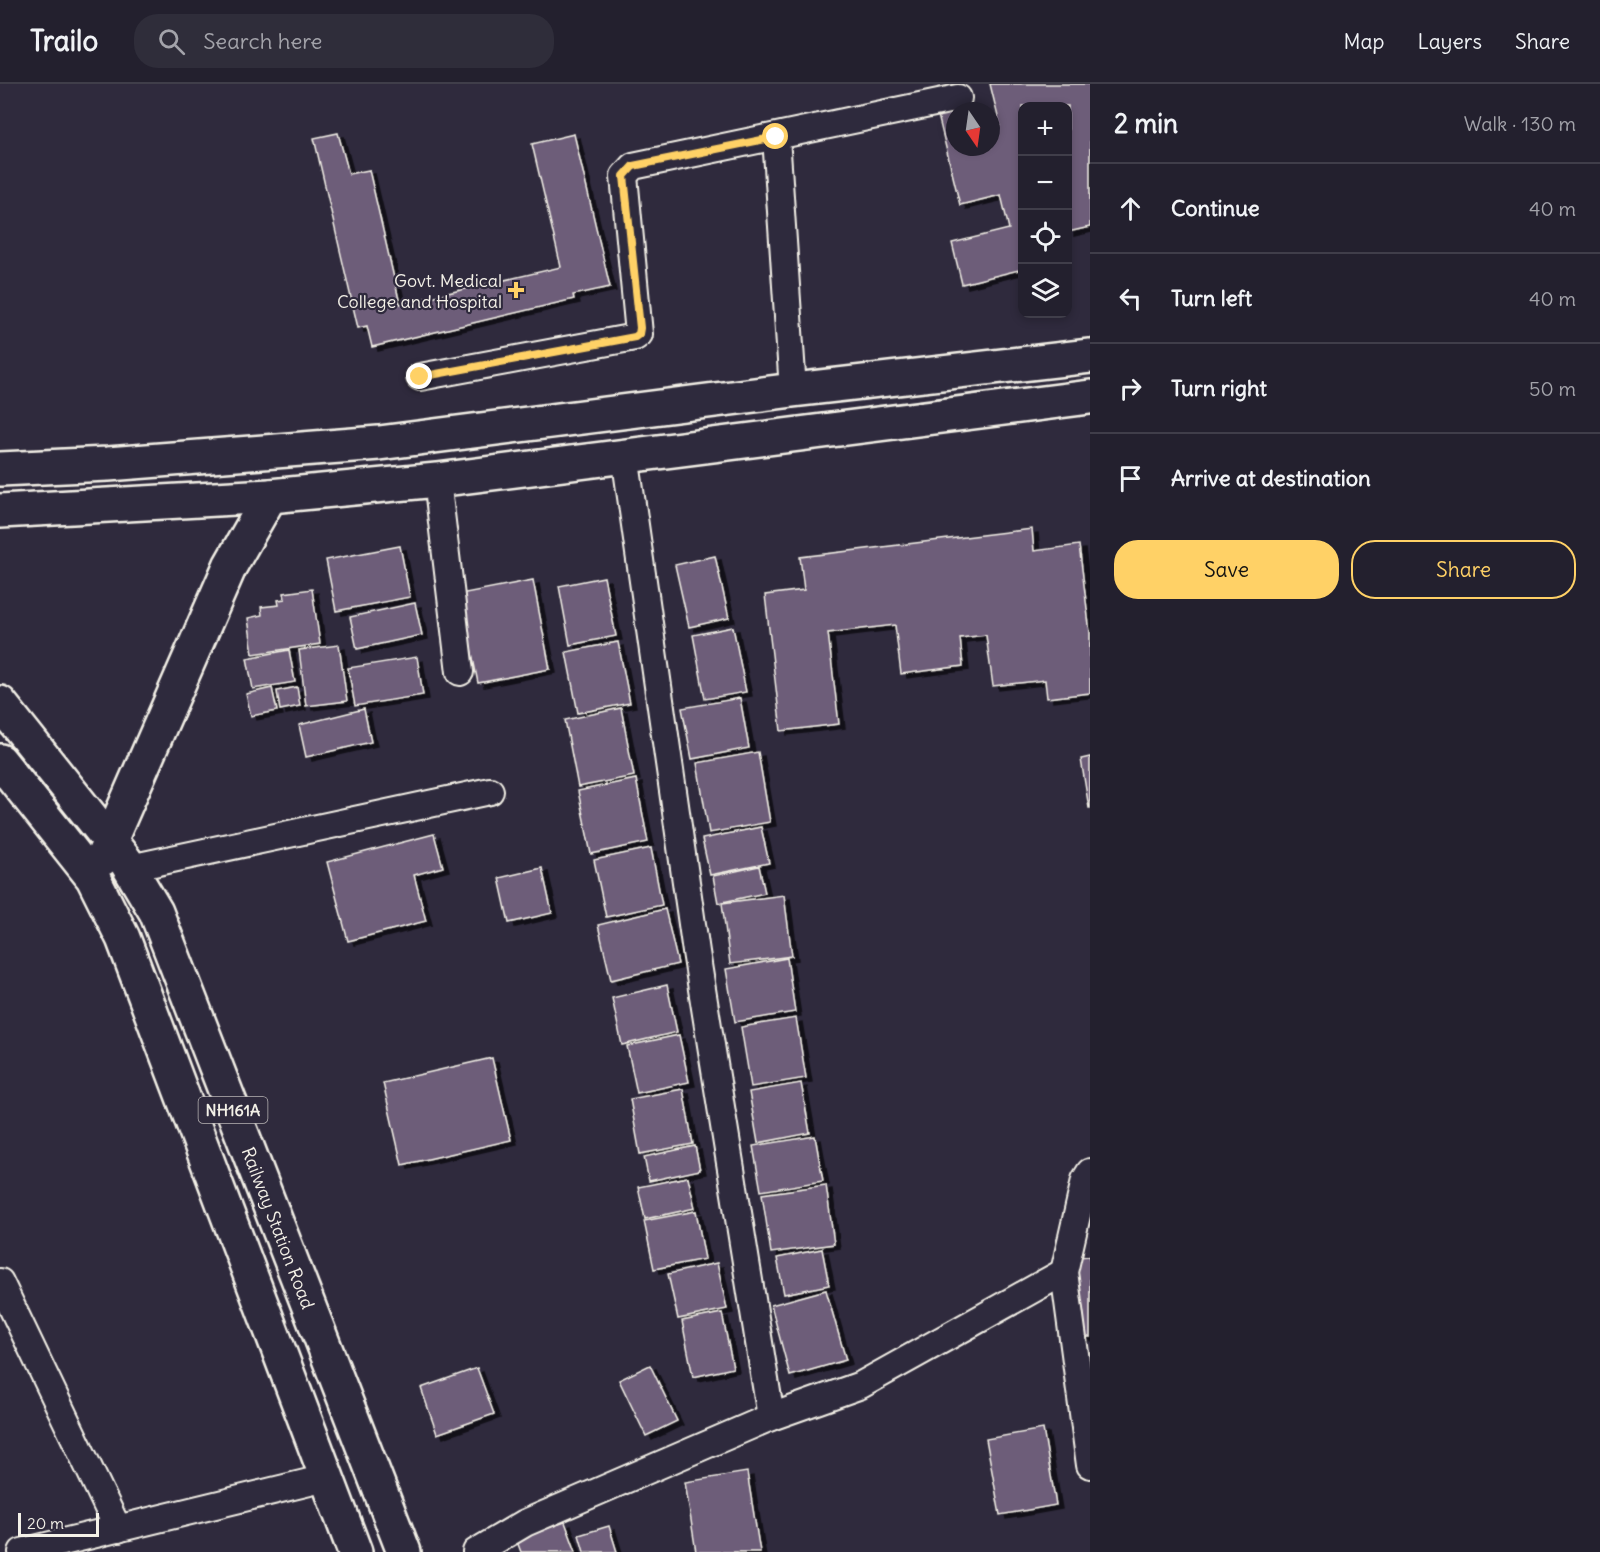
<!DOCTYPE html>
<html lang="en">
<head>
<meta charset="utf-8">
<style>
	:root { --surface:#23202e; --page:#2f2d3a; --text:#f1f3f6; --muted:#a3a3aa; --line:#403e4a; --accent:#ffd166 }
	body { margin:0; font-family:Delius,sans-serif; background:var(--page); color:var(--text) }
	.controls { position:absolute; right:18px; top:18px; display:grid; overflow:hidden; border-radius:12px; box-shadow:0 3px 9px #0003 }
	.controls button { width:54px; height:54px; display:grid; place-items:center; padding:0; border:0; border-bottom:2px solid var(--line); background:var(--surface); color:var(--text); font:30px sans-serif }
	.compass { position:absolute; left:946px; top:18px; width:54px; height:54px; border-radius:50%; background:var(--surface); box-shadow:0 3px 9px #0003; rotate:167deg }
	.scale { position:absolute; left:18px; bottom:15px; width:81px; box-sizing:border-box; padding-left:6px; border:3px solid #f4f1e8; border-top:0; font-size:16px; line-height:21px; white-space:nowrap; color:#f4f1e8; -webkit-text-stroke:4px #2f2a3d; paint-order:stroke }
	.stop { position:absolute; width:18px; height:18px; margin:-14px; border:4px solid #ffd166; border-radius:50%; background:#fff }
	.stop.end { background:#ffd166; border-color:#fff; box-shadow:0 2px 6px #0008 }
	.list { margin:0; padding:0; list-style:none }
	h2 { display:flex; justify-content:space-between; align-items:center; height:78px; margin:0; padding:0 24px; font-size:26px }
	h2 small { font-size:20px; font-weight:400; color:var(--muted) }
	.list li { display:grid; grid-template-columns:39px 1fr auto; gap:18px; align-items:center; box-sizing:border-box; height:90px; padding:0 24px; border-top:2px solid var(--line) }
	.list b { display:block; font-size:22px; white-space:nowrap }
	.list em { font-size:20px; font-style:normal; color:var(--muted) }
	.actions { display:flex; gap:12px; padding:18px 24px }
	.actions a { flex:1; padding:14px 0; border:2px solid var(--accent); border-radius:24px; text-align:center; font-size:21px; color:var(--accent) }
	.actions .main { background:var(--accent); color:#111 }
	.icon { flex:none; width:33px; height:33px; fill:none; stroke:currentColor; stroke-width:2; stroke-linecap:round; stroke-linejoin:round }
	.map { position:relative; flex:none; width:1090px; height:1468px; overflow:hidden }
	header { display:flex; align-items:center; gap:36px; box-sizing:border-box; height:84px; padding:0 30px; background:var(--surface); border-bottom:2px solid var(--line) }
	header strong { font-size:28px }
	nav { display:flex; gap:33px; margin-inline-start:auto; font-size:21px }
	.search { width:420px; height:54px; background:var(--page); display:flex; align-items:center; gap:15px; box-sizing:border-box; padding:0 21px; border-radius:24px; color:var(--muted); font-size:22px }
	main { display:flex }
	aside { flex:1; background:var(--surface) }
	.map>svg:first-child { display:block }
	.building { fill:#6d5d79; stroke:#f4f1e8; stroke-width:1.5; filter:url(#shadow) }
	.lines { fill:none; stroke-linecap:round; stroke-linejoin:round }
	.minor-casing { stroke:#f4f1e8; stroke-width:30 }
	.major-casing { stroke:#f4f1e8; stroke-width:38 }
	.highway-casing { stroke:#f4f1e8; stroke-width:38 }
	.minor { stroke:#2f2a3d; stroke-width:26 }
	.major { stroke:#2f2a3d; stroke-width:33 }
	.highway { stroke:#2f2a3d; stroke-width:33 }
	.route { stroke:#ffd166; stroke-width:8 }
	.poi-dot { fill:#ffd166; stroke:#2f2a3d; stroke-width:2 }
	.labels { text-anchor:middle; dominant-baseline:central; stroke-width:4.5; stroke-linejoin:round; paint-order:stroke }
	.shield { fill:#2f2a3d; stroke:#b9b5b5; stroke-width:1.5 }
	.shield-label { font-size:16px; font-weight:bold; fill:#f4f1e8 }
	.poi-label { font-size:18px; fill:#f4f1e8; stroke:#2f2a3d; text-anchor:end }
	.street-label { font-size:18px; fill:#f4f1e8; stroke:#2f2a3d }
</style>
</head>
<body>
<header>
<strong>Trailo</strong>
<div class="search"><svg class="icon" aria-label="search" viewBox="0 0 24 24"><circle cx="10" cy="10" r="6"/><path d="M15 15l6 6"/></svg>Search here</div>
<nav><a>Map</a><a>Layers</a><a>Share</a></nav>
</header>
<main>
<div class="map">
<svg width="1090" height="1468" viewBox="0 0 1090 1468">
	<defs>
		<filter id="shadow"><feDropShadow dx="6" dy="4" stdDeviation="0" flood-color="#0009"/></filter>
	</defs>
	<rect width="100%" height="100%" fill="#2f2a3d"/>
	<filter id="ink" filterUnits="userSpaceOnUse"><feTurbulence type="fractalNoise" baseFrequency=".0167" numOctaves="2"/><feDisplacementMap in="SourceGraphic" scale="12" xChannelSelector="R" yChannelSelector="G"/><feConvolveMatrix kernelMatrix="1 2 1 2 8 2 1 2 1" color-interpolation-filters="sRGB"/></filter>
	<g filter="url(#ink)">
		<!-- building -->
		<g class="building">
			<path d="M990,0H1090V143L1068,148V22H1023V185L962,200L952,159L1009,145L1001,111L960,121L938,31L969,23L970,27H955V63H991V43L1000,41Z"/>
			<path d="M338,49L349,90L369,86L400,220L561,183L532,60L574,50L610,203L573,211L574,215L372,263L367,242L358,244L314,54Z"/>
			<path d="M1032,445L1034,467L1079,461L1090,549V609L1047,614L1045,596L993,602L986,551L960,554L963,582L901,590L895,541L828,549L839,640L781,647L765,511L804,506L800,473Z"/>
			<path d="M400,462L410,513L336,527L326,476Z"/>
			<path d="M715,472L729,534L689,543L675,481Z"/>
			<path d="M604,493L616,552L570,561L559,502Z"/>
			<path d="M533,496L550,585L478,599L460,510Z"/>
			<path d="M312,505L320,560L253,570L248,534L262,531L261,523L279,521L278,516L285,515L284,509Z"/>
			<path d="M415,519L422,551L357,565L350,533Z"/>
			<path d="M733,543L746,608L705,615L693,551Z"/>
			<path d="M618,558L630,619L578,629L566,568Z"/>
			<path d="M339,561L347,617L306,622L299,566Z"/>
			<path d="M289,566L295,598L253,605L247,574Z"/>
			<path d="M417,573L423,611L355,622L348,584Z"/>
			<path d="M297,603L300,622L280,626L277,607Z"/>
			<path d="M272,604L277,627L251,632L246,610Z"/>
			<path d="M740,614L749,664L692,675L682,624Z"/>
			<path d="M621,624L634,692L578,703L565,636Z"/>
			<path d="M364,625L371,658L306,673L299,641Z"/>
			<path d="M758,668L770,738L709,749L697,679Z"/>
			<path d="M1090,673V724H1089L1081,675Z"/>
			<path d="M636,695L648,758L591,770L578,707Z"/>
			<path d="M761,743L769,779L710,791L702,755Z"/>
			<path d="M434,750L443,783L414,791L426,837L348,857L327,778Z"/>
			<path d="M651,764L662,821L606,833L594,776Z"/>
			<path d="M759,782L765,809L718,819L713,792Z"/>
			<path d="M542,784L552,829L509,839L499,794Z"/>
			<path d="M784,811L792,872L730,880L722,819Z"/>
			<path d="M665,825L678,880L611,896L598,841Z"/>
			<path d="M787,874L795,928L735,938L726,885Z"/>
			<path d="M667,901L677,948L622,961L612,914Z"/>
			<path d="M796,934L806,994L751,1003L741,943Z"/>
			<path d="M679,951L689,998L637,1009L627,962Z"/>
			<path d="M492,974L511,1056L402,1081L383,999Z"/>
			<path d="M801,999L810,1049L758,1059L749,1008Z"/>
			<path d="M683,1005L693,1060L640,1070L630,1015Z"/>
			<path d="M815,1052L823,1097L761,1107L753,1062Z"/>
			<path d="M695,1062L700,1086L649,1097L644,1073Z"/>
			<path d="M688,1093L695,1124L645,1135L638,1103Z"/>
			<path d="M826,1101L834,1160L771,1169L762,1110Z"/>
			<path d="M696,1127L705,1175L654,1185L644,1137Z"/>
			<path d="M822,1165L829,1201L784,1210L777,1174Z"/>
			<path d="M1090,1172V1253H1082L1076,1173Z"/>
			<path d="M717,1179L727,1225L678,1235L668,1190Z"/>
			<path d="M826,1206L846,1276L790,1292L771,1221Z"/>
			<path d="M722,1229L733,1284L693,1293L682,1237Z"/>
			<path d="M650,1281L677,1337L646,1352L619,1296Z"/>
			<path d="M477,1284L494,1330L437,1350L421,1304Z"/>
			<path d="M1043,1345L1056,1421L1000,1431L986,1355Z"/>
			<path d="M747,1388L760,1468H696L685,1398Z"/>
			<path d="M565,1438L576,1468H521L516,1455Z"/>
			<path d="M609,1442L617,1468H584L579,1451Z"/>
		</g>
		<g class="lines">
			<!-- minor casing -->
			<g class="minor-casing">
				<g id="minor">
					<path d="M776,53L793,306"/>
					<path d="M420,293L635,253L639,250L624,92L633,82L958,14"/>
					<path d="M625,371L696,868L771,1333"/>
					<path d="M437,396L460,588"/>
					<path d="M130,784L490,707"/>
					<path d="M1090,1088L1085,1096L1064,1188L1090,1381"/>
					<path d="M0,1198L118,1445"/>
					<path d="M22,1468L326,1394"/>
					<path d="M476,1468L525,1439L771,1333L861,1301L1064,1188"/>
				</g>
			</g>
			<!-- major casing -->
			<g class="major-casing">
				<g id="major">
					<path d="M0,385L108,380L379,359L793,306L1090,272"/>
					<path d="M0,427L270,412L437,396L1090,313"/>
				</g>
			</g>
			<!-- highway casing -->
			<g class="highway-casing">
				<g id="highway">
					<path d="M0,619L125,776L156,828L404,1468"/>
					<path d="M0,677L93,794L123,854L355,1468"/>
					<path d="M102,775L230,482L270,412"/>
				</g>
			</g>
			<!-- minor -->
			<use href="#minor" class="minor"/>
			<!-- major -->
			<use href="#major" class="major"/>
			<!-- highway -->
			<use href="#highway" class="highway"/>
		</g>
	</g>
	<g class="lines" filter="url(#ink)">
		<!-- route -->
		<path class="route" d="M420,293L635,253L639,250L640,244L624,92L633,82L776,53"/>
	</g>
	<!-- markers -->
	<path class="poi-dot" d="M513 197h6v6h6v6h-6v6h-6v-6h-6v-6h6z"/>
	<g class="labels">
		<!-- shield labels -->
		<rect class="shield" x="198.5" y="1013" width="69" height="26" rx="4.5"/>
		<g class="shield-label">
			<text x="233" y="1026">NH161A</text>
		</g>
		<!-- poi labels -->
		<g class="poi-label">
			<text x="502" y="196">Govt. Medical<tspan x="502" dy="21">College and Hospital</tspan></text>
		</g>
		<!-- street labels -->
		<g class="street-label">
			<text transform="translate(278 1144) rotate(69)">Railway Station Road</text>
		</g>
	</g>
</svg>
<div class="controls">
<button>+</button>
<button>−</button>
<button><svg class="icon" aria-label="locate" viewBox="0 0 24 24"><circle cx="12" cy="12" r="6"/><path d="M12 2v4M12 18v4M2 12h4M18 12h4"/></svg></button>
<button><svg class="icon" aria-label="layers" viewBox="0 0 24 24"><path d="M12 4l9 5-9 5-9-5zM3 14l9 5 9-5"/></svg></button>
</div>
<svg class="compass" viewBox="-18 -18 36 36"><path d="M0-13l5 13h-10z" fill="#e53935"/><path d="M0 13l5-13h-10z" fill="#a3a3aa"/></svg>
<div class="scale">20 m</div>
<div class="stop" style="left:776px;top:53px"></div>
<div class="stop end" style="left:420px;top:293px"></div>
</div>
<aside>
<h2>2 min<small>Walk · 130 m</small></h2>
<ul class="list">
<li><svg class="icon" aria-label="ahead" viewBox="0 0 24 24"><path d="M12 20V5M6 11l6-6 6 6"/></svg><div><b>Continue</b></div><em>40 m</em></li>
<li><svg class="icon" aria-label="left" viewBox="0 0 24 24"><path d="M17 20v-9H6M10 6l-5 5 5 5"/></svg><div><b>Turn left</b></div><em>40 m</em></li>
<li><svg class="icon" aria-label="right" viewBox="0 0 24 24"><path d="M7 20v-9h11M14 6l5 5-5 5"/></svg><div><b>Turn right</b></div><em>50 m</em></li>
<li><svg class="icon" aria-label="arrive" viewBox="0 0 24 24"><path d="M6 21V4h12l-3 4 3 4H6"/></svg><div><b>Arrive at destination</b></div></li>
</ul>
<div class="actions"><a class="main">Save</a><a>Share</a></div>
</aside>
</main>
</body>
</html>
